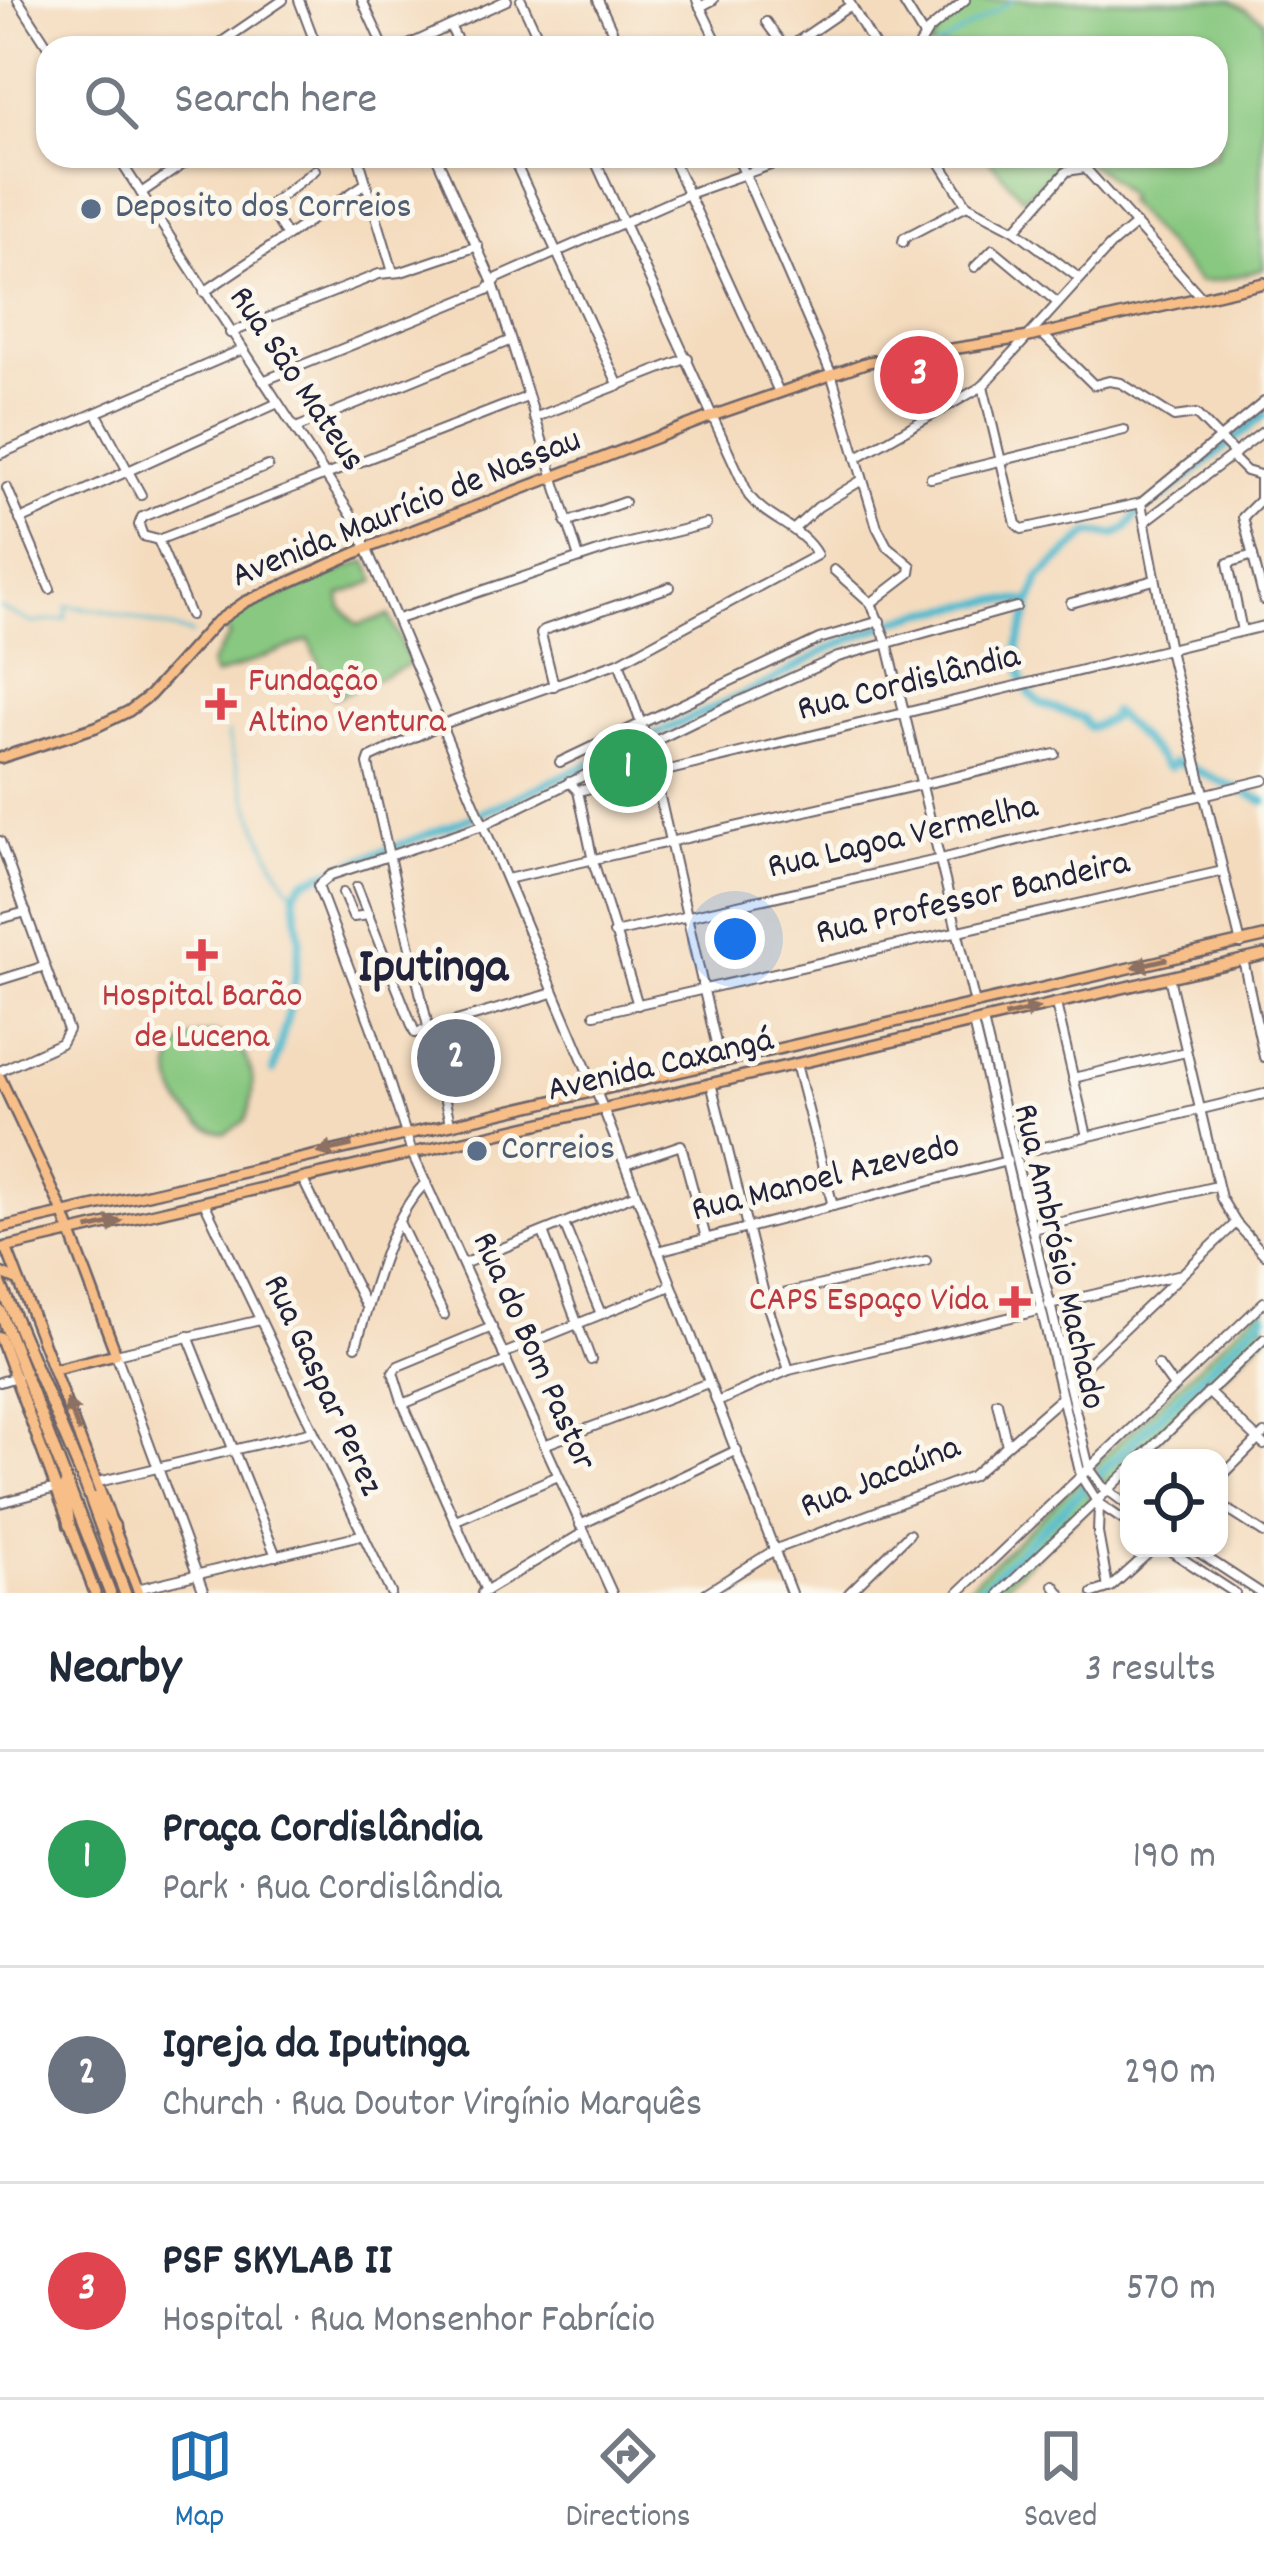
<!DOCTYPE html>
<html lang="en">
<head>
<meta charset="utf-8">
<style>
	:root { --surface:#fff; --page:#f2f2f3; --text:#1f2937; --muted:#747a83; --line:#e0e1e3; --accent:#1f6fb2 }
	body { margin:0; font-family:Dekko,sans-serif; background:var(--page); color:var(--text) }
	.controls { position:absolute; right:36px; bottom:36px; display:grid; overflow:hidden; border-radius:24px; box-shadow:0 3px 9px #0004 }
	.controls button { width:108px; height:108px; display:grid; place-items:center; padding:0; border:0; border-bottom:3px solid var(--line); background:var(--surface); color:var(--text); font:60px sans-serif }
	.you { position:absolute; left:735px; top:939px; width:42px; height:42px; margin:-30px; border:9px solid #fff; border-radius:50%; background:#1a73e8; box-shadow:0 0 0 18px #1a73e833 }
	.badge { display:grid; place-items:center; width:78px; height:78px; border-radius:50%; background:var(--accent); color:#fff; font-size:39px; font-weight:700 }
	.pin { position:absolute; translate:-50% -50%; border:6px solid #fff; box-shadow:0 3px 12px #0006 }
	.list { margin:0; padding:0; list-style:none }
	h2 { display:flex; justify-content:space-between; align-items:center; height:156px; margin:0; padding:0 48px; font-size:51px }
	h2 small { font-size:39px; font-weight:400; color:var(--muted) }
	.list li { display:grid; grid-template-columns:78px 1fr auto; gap:36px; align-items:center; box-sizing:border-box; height:216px; padding:0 48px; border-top:3px solid var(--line) }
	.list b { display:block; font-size:45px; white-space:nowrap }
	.list p { margin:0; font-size:39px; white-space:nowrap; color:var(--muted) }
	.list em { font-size:39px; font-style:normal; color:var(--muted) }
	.icon { flex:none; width:66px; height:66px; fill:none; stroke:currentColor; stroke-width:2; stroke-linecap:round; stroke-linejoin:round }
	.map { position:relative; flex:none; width:1264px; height:1593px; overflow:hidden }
	.search { position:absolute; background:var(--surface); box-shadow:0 3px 9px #0004; left:36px; right:36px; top:36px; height:132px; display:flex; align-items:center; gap:30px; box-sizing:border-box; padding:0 42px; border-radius:36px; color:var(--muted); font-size:45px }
	.sheet { height:804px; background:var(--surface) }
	nav { display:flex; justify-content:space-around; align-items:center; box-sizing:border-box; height:168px; border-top:3px solid var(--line); background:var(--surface); font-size:33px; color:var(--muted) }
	nav a { display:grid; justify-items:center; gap:6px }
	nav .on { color:var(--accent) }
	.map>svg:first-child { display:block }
	.green { fill:#88c880; stroke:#55755e; stroke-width:3 }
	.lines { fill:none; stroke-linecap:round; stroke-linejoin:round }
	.stream { stroke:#51bace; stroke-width:3 }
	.canal { stroke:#51bace; stroke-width:8 }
	.minor-casing { stroke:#6c6369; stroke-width:12 }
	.major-casing { stroke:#6c6369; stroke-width:14 }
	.highway-casing { stroke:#6c6369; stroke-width:15 }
	.minor { stroke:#fff; stroke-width:8 }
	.major { stroke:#f7be88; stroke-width:9 }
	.highway { stroke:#f7be88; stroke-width:10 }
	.oneway { fill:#8c7062 }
	.service-dot { fill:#5c6f8a; stroke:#fbf7ec; stroke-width:4.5 }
	.health-dot { fill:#e0444e; stroke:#fbf7ec; stroke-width:4.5 }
	.labels { text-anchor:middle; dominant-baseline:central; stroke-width:10; stroke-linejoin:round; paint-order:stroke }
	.service-label { font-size:36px; fill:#4e5e75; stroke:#fbf7ec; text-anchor:start }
	.street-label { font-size:36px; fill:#22223b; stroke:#fbf7ec }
	.health-label { font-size:36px; fill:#be3a42; stroke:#fbf7ec; text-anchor:start }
	.district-label { font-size:48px; font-weight:bold; fill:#22223b; stroke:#fbf7ec }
</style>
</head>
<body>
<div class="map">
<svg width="1264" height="1593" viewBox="0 0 1264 1593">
	<rect width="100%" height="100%" fill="#fbf7ec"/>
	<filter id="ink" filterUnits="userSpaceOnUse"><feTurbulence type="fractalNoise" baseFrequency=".00833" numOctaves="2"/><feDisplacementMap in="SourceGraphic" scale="24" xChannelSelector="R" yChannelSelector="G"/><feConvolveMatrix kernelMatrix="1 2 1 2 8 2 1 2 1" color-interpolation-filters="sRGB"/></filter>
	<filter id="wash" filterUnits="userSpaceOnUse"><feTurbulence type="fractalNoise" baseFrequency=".004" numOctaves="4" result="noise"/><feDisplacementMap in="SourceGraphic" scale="48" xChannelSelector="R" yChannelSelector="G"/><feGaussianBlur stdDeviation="2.7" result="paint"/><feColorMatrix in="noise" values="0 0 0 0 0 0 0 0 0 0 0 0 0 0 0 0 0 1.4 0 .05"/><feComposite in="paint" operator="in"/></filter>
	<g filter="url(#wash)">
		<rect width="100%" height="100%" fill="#f4dbbe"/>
		<!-- green -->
		<g class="green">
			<path d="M974,0H1230L1264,20L1261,231L1264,269L1222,280L1199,282L1126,201L1129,197C1081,147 1072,155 1023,198L986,156H1216V48H929L944,23Z"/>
			<path d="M366,561L376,581L340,595L341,607L358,625L389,615L410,664L334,698L309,640L215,676L210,665L230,635L223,625L253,606Z"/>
			<path d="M215,1033C255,1046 259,1086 245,1121L225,1133C171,1126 142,1035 215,1033Z"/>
			<path d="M1264,1303V1336L1138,1458H1129V1467L1106,1485L1094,1466Z"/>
			<path d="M1077,1483H1082L1091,1498L1090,1504L997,1593H962Z"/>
		</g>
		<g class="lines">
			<!-- stream -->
			<g class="stream">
				<path d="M936,48L1013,0"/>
				<path d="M0,608L32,623L66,619L67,606L105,611L192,634"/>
				<path d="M228,732C230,760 273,876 294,892"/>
			</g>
			<!-- canal -->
			<g class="canal">
				<path d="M1264,415L1164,497L1139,511L1127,528L1115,535L1089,533L1039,578L1018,646L1022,679L1030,694L1041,704L1082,718L1089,728L1112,718L1113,712C1123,720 1157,754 1164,765L1170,768L1174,762L1187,766L1264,801"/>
				<path d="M273,1071L292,1000L300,940L294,892L304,881L468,819L764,685L830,648L893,622L922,613L997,600L1030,601"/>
				<path d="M976,1593L1264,1315"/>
			</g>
		</g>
	</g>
	<g filter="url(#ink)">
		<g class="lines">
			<!-- minor casing -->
			<g class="minor-casing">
				<g id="minor">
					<path d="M18,0L49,48"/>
					<path d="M299,0L317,48"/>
					<path d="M362,0L384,48"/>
					<path d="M521,0L543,48"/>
					<path d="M598,0L620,48"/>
					<path d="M697,0L720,48"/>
					<path d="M848,0L876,48"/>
					<path d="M902,0L924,36"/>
					<path d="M700,7L713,0"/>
					<path d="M766,22L785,48"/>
					<path d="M450,26L461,48"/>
					<path d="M213,48L283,0"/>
					<path d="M402,48L507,0"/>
					<path d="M788,48L851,5"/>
					<path d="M918,48L928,31L965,0"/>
					<path d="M117,156L354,519L603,1108L791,1593"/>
					<path d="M358,156L393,272"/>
					<path d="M436,156L493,283L579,558"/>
					<path d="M512,156L619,386"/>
					<path d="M671,156L779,392"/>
					<path d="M737,156L831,373L877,527L887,546L911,566L910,573L871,603"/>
					<path d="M902,156H903"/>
					<path d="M936,156L967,205L1015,230L1079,278"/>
					<path d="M738,161L753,156"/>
					<path d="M141,193L195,156"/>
					<path d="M1015,230L1067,171L1085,168L1200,296"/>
					<path d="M287,236L268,206L315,170"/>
					<path d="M903,242L904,238L967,205"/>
					<path d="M975,267L993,249L1058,303"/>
					<path d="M204,292L366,183"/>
					<path d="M230,333L379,274L401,272L478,246"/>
					<path d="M1042,334L1094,385L1109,381L1121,383L1174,417L1196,414L1235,454"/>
					<path d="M263,381L487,290L498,278L688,194L796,156"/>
					<path d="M983,386L1016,524L1022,529L1141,503L1264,402"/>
					<path d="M97,414L141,495"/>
					<path d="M534,418L688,358"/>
					<path d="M296,428L509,341"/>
					<path d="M0,454L241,350"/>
					<path d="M1232,457L1246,471L1263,476"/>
					<path d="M856,458L983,386L1110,246L1136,224"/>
					<path d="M1260,476V500L1243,517L1264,600"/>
					<path d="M931,478L1124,430"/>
					<path d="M7,488L50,589"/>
					<path d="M1141,503L1169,650L1241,944"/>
					<path d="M20,520L278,403"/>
					<path d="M1147,520L1264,431"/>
					<path d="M566,523L624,502"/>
					<path d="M794,529L818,507L862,480"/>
					<path d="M158,540L527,397"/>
					<path d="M158,540L143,536L139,525L142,517L268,466"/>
					<path d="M158,540L190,615"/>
					<path d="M834,570L871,603L887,642L975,1004"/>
					<path d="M1071,603L1154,580"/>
					<path d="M398,619L613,547L706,524"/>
					<path d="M1242,631L1228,563L1253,555"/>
					<path d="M619,662L647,740L720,1061"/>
					<path d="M554,686L541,634L544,630L670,587"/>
					<path d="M560,762L819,639L880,621"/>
					<path d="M569,782L578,791L653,774L1264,626"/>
					<path d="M578,791L593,861L638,1005"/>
					<path d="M0,841L68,1030L61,1043L0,1071"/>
					<path d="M507,879L1055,754"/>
					<path d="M357,887L415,1033L553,993"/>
					<path d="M343,893L353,917L369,915"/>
					<path d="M0,919L26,912"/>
					<path d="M614,933L937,860L1264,780"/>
					<path d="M1243,959L1264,1057"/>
					<path d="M1169,977L1221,1198L1236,1223L1264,1254"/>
					<path d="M0,980L45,966"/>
					<path d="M1056,1004L1087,1136"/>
					<path d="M595,1014L1223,871"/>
					<path d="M983,1021L1089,1468L1102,1486L1129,1506"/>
					<path d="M973,1023L1081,1476L1098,1503L1129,1524"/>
					<path d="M796,1064L833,1206"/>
					<path d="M1073,1078L1186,1052"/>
					<path d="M711,1083L765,1298L789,1370"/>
					<path d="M450,1123L368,764L370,758L440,725L619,662L817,555C802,527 768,520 749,496L593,156"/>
					<path d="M1015,1154L1264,1094"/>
					<path d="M625,1164L681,1145L706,1238"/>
					<path d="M303,1180L367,1309"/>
					<path d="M204,1202L391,1593"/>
					<path d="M400,1224L444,1315"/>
					<path d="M564,1224L601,1314"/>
					<path d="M1032,1229L1217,1186"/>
					<path d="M543,1232L591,1360"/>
					<path d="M658,1251L1007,1161"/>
					<path d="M463,1264L636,1194"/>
					<path d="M765,1298L926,1261"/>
					<path d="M1049,1305L1182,1274"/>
					<path d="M188,1336L276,1556"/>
					<path d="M356,1346C371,1298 389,1216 426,1183"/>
					<path d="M503,1354L671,1286"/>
					<path d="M1158,1365L1174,1387"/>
					<path d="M0,1382L16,1377"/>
					<path d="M1068,1382L1236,1223"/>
					<path d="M1208,1392L1264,1445"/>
					<path d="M717,1402L789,1370L1041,1310"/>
					<path d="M997,1402L1007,1445"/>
					<path d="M403,1404L507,1361"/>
					<path d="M544,1445L708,1383"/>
					<path d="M1141,1458L1264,1339"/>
					<path d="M1219,1479L1264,1434"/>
					<path d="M98,1482L313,1431"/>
					<path d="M0,1503L56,1488"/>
					<path d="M1219,1504L1264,1533"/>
					<path d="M1099,1505L1098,1533L1108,1588"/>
					<path d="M456,1520L558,1476"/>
					<path d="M580,1525L737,1450"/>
					<path d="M1166,1548L1235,1593"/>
					<path d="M1192,1548L1261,1593"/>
					<path d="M1054,1585L1060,1593"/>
					<path d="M137,1589L361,1535"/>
					<path d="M486,1591L403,1404L393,1372L398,1366L492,1327"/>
					<path d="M204,1593L116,1354L260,1320"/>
					<path d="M482,1593L583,1533"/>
					<path d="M612,1593L412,1153L371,1026L318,886L331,875L483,825L696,721L838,657L1016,607"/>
					<path d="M706,1593L776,1549L972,1476L1062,1397"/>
					<path d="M849,1593L909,1534"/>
					<path d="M958,1593L1264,1302"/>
					<path d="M1000,1593L1129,1470"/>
					<path d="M1093,1593L1111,1587L1154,1548"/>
				</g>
			</g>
			<!-- major casing -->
			<g class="major-casing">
				<g id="major">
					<path d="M0,758L96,727L129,711L150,695L215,623L245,602L367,548L715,415L868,362L1029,337L1264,283"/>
					<path d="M0,1078L63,1212L116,1354L55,1369"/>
					<path d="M0,1228L1264,937"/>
					<path d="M6,1247L139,1593"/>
					<path d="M0,1249L1264,955"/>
					<path d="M0,1273L17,1280"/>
					<path d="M0,1337L95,1593"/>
				</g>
			</g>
			<!-- highway casing -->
			<g class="highway-casing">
				<g id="highway">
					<path d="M0,1283L86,1486L125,1593"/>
					<path d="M0,1311L110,1593"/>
					<path d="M65,1486L69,1525"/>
					<path d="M95,1498L114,1526"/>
				</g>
			</g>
			<!-- minor -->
			<use href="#minor" class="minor"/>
			<!-- major -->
			<use href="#major" class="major"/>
			<!-- highway -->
			<use href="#highway" class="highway"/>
		</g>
		<!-- one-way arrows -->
		<defs><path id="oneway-solid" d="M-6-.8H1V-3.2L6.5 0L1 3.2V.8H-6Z" transform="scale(3)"/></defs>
		<g class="oneway">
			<use href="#oneway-solid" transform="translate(1150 963) rotate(167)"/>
			<use href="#oneway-solid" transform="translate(1022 1012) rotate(-13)"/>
			<use href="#oneway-solid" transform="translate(335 1149) rotate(167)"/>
			<use href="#oneway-solid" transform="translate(105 1225) rotate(-13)"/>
			<use href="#oneway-solid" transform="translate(73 1416) rotate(-111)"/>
		</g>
	</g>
	<!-- markers -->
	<g class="service-dot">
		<circle cx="91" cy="209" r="12"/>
		<circle cx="477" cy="1151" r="12"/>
	</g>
	<g class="health-dot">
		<path d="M215 686h12v12h12v12h-12v12h-12v-12h-12v-12h12z"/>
		<path d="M196 937h12v12h12v12h-12v12h-12v-12h-12v-12h12z"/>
		<path d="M1009 1284h12v12h12v12h-12v12h-12v-12h-12v-12h12z"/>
	</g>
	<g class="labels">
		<!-- service labels -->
		<g class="service-label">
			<text x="115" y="209">Deposito dos Correios</text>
			<text x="501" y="1151">Correios</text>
		</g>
		<!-- street labels -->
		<g class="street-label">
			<text transform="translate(295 380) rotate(56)">Rua São Mateus</text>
			<text transform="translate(407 510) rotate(-22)">Avenida Maurício de Nassau</text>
			<text transform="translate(909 685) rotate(-14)">Rua Cordislândia</text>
			<text transform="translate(903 839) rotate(-13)">Rua Lagoa Vermelha</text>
			<text transform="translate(973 900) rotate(-13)">Rua Professor Bandeira</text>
			<text transform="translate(661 1067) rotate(-13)">Avenida Caxangá</text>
			<text transform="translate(826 1180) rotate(-14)">Rua Manoel Azevedo</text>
			<text transform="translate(1057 1257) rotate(77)">Rua Ambrósio Machado</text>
			<text transform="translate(532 1352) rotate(66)">Rua do Bom Pastor</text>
			<text transform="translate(321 1386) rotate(65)">Rua Gaspar Perez</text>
			<text transform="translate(881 1479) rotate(-22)">Rua Jacaúna</text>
		</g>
		<!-- health labels -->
		<g class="health-label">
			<text x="248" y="683">Fundação<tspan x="248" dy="41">Altino Ventura</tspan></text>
			<text x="202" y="998" text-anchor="middle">Hospital Barão<tspan x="202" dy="41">de Lucena</tspan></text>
			<text x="988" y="1302" text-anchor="end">CAPS Espaço Vida</text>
		</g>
		<!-- district labels -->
		<g class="district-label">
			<text x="433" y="970">Iputinga</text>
		</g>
	</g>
</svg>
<div class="controls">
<button><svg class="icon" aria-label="locate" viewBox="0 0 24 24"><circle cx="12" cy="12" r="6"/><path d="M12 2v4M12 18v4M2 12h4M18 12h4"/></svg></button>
</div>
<div class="you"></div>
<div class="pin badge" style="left:628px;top:768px;background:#2e9e5b">1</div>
<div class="pin badge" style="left:456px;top:1058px;background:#6b7280">2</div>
<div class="pin badge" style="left:919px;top:375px;background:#e0444e">3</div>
<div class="search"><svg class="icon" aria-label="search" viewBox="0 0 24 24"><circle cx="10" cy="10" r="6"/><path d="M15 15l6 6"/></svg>Search here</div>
</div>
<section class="sheet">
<h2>Nearby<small>3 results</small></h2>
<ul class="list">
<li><span class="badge" style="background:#2e9e5b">1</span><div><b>Praça Cordislândia</b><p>Park · Rua Cordislândia</p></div><em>190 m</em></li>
<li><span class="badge" style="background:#6b7280">2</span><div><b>Igreja da Iputinga</b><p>Church · Rua Doutor Virgínio Marquês</p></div><em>290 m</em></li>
<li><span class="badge" style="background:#e0444e">3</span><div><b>PSF SKYLAB II</b><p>Hospital · Rua Monsenhor Fabrício</p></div><em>570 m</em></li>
</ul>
</section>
<nav>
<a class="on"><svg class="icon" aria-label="map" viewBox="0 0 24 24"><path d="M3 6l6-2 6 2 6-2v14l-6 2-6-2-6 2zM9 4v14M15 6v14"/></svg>Map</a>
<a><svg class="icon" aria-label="directions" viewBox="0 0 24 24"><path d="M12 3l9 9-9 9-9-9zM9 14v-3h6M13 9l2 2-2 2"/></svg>Directions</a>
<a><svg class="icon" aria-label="saved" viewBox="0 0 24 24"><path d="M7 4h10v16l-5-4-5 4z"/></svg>Saved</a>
</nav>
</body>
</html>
